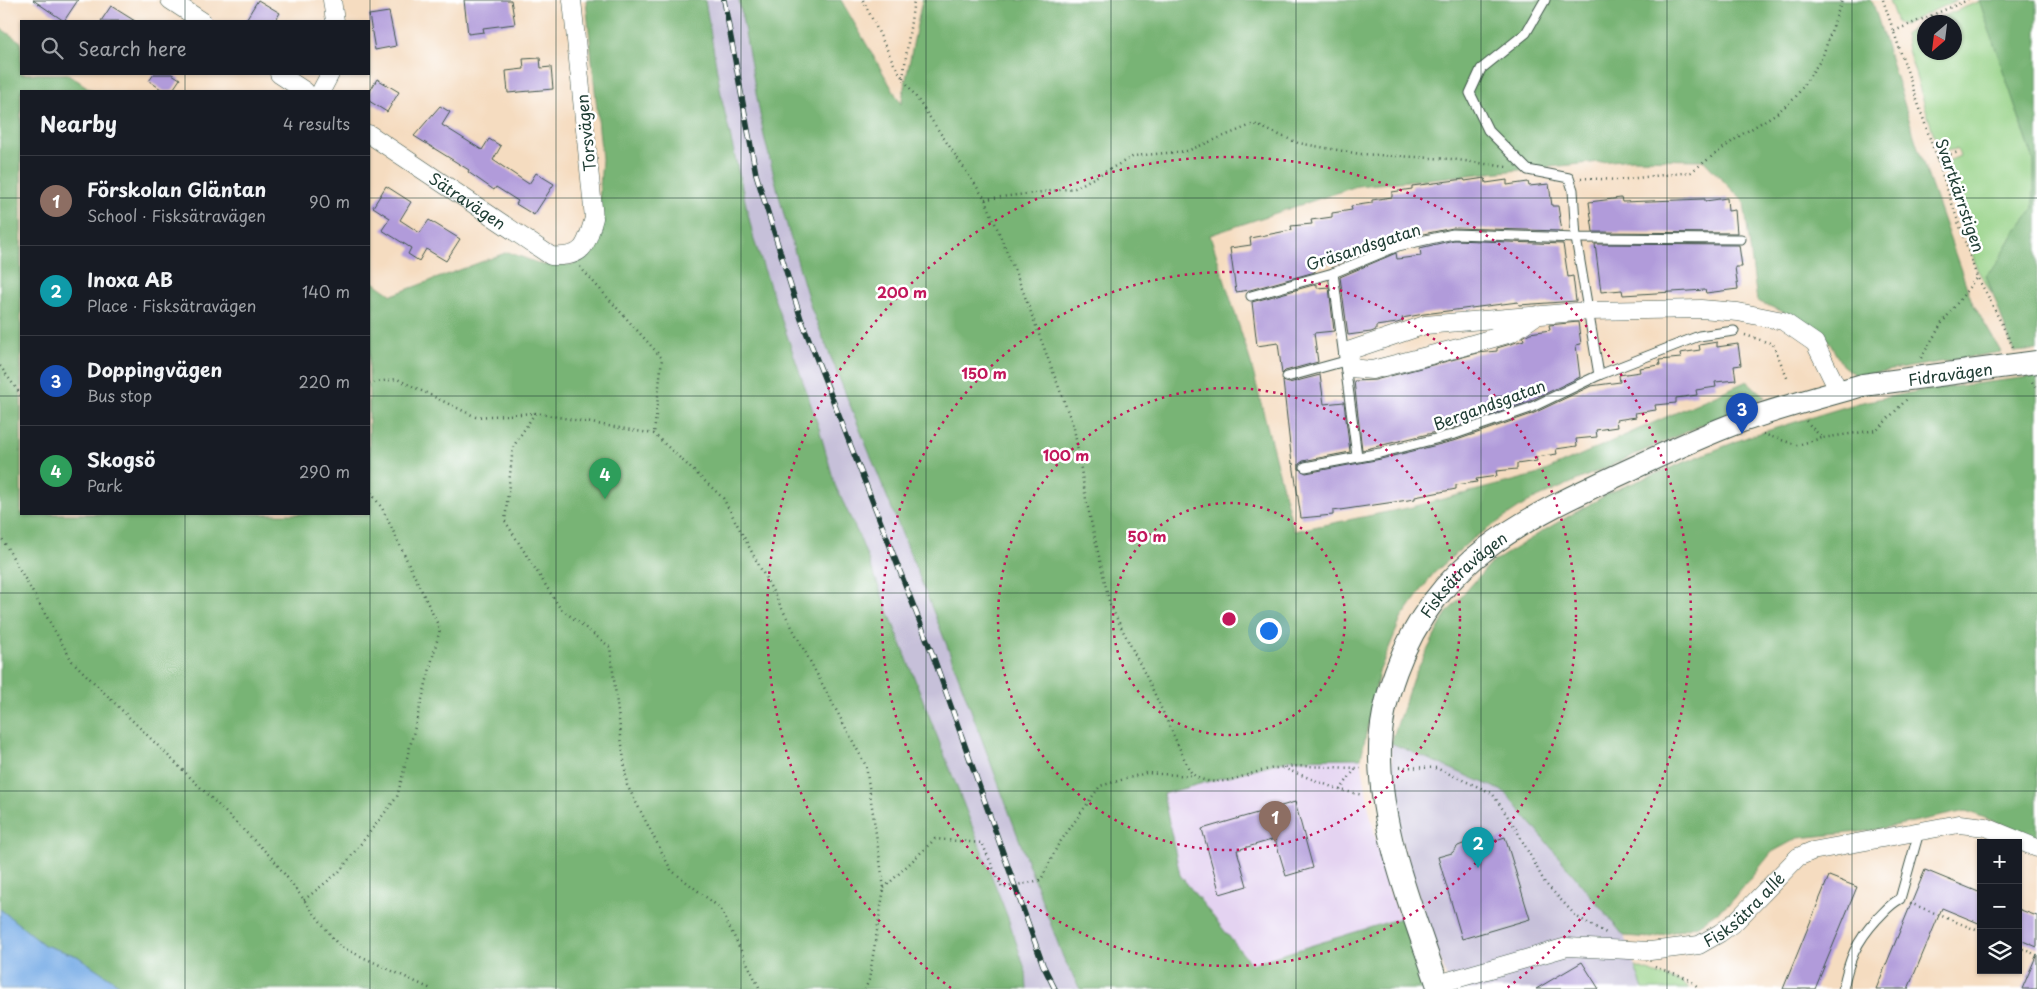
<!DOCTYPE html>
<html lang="en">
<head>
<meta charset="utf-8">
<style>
	:root { --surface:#171b24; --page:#20242c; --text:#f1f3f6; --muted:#9ea1a6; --line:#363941; --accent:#1a73e8 }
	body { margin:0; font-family:"Playpen Sans",sans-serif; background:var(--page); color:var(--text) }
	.controls { position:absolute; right:15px; bottom:15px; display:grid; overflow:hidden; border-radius:0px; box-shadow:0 1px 4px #0004 }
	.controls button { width:45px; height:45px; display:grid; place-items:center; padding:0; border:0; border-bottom:1px solid var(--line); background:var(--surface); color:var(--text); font:25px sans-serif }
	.compass { position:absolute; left:1917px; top:15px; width:45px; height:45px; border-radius:50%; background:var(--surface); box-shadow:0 1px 4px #0004; rotate:208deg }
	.you { position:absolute; left:1268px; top:630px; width:18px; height:18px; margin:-12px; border:4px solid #fff; border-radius:50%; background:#1a73e8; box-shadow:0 0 0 8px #1a73e833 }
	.badge { display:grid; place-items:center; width:32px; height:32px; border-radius:50%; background:var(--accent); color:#fff; font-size:16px; font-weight:700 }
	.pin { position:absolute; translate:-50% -41px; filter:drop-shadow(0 1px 2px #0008) }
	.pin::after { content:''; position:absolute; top:26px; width:18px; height:15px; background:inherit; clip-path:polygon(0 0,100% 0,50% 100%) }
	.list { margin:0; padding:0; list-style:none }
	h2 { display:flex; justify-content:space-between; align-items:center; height:65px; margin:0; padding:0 20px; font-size:21px }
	h2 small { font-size:16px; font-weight:400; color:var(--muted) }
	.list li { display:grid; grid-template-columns:32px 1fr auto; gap:15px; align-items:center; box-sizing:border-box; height:90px; padding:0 20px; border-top:1px solid var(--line) }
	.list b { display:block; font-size:19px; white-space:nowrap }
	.list p { margin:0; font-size:16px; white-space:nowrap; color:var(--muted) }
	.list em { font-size:16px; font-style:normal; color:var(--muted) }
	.icon { flex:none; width:28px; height:28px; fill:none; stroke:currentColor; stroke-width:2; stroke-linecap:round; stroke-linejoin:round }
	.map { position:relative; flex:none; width:2037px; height:989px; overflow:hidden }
	.search { position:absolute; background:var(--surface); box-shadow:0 1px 4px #0004; left:20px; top:20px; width:350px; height:55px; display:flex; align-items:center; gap:12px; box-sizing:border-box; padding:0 18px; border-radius:0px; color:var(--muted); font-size:19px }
	.panel { position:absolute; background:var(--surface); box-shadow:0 1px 4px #0004; left:20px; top:90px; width:350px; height:425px; border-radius:0px }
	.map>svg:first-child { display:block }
	.built { fill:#e4d3f1 }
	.industrial { fill:#c6c0d9 }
	.green { fill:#96d287; stroke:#5a885e }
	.forest { fill:#78b474; stroke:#4c7854 }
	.water { fill:#7aaee7; stroke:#4c768e }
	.building { fill:#b19bda }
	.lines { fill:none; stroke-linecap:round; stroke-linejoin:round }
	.service-casing { stroke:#3f5549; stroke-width:11 }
	.minor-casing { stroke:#3f5549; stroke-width:19 }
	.tertiary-casing { stroke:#3f5549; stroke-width:24 }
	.path { stroke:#3f5549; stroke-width:2.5; stroke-dasharray:1 4; stroke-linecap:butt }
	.service { stroke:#fff; stroke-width:9 }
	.minor { stroke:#fff; stroke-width:18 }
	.tertiary { stroke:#fff; stroke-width:22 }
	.rail-casing { stroke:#1f3d34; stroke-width:5.5 }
	.rail { stroke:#fff; stroke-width:4; stroke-dasharray:11; stroke-linecap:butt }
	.tertiary-bridge-casing { stroke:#3f5549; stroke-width:24; stroke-linecap:butt }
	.tertiary-bridge { stroke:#fff; stroke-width:22 }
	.grid { fill:none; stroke:#1f3d34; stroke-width:1; stroke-opacity:0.55 }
	.ring { fill:none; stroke:#c2185b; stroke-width:2.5; stroke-dasharray:2.5 5 }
	.labels { text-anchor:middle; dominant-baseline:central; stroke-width:5; stroke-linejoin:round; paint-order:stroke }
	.street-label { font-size:16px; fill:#1f3d34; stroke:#fff }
	.centre { fill:#c2185b; stroke:#fff; stroke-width:2.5 }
	.ring-label { font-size:15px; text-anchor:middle; font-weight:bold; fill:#c2185b; stroke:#fff; stroke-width:5; stroke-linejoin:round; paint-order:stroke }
</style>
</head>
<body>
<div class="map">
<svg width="2037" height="989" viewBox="0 0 2037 989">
	<rect width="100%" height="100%" fill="#fff"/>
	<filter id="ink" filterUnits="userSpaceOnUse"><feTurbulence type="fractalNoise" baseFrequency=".02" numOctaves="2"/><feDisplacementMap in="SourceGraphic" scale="10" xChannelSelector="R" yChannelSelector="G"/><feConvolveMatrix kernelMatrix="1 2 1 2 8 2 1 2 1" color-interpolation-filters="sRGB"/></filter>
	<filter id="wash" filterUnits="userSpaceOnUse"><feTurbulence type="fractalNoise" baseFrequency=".0096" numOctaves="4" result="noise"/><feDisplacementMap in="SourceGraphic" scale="20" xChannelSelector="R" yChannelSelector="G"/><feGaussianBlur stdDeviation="1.12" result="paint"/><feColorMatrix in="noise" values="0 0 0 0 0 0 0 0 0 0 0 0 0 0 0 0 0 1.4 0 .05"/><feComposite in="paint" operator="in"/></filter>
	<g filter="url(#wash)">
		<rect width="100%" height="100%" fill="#f5dcc0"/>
		<!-- built -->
		<path class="built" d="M1361,758L1369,809L1387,886L1401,918L1251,964L1180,875L1162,794L1291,759Z"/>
		<!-- industrial -->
		<g class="industrial">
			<path d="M705,0H739L764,136L784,215L811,308L946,643L1063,957L1080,989H1027L1026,972L1008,918L859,536L835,485L819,428L754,240L722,100Z"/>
			<path d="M1391,743L1505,792L1624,936L1643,989H1451L1426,920L1393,813Z"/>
		</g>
		<!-- green -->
		<g class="green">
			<path d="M1889,0H1956L1903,25L1897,22Z"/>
			<path d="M1980,1L2034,161V208L2013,235L1998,262L1986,275L1992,294L1977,269L1945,167L1948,161L1960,156L1957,149L1939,152L1908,50L1905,33L1924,25V52H1954V22H1930Z"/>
			<path d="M1635,967L1683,983L1689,989H1643Z"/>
		</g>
		<!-- forest -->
		<g class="forest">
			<path d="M586,0H705L722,100L754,240L819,428L835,485L859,536L1008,918L1026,972L1027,989H126L77,956L44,945L0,909V28L21,42V74H68L93,91H21V514H369V279L392,295L508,252L543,265L573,264L596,243L602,159Z"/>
			<path d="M739,0H841L901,104L922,0H1870L1873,3L1917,145L1972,302L2001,352L1856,376L1842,365L1828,340L1805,321L1757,301L1744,202L1703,160L1631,159L1357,186L1210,235L1250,360L1294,531L1412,507L1536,475L1747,381L1765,397L1528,502L1471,540L1433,574L1401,619L1379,672L1361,758L1291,759L1163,794L1180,875L1251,964L1401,918L1427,989H1080L1063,957L946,643L811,308L784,215L764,136Z"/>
			<path d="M1979,0H2037V350L2014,352L1986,275L1998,262L2013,235L2034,208V161Z"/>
			<path d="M2037,376V837L1966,811L1869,831L1798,838L1772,852L1732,901L1698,925L1652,938L1624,936L1505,792L1391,743L1413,678L1446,614L1490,564L1548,528L1613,491L1750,436L1858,403L1919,391Z"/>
		</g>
		<!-- water -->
		<path class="water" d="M0,909L44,945L77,956L126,989H0Z"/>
		<g id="blocks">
			<!-- building -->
			<g class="building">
				<path d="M33,0H78L64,21Z"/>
				<path d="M258,0L280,13L275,21H245Z"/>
				<path d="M464,0H511L515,24L483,28L484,32L468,34Z"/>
				<path d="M111,6L135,21H101Z"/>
				<path d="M389,12L396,46L375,50L369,15Z"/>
				<path d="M540,58L541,68L551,67L553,89L508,93L506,71L524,69L523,59Z"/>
				<path d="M154,74H172L180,79L172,91H164L149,81Z"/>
				<path d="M377,79L399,92L387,112L369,101V93Z"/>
				<path d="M440,106L450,112L442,125L482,150L489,139L501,146L493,160L529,184L536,173L554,184L534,215L516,204L518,201L496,187L494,190L468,172L469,170L414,136Z"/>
				<path d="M1485,178L1486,183L1507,180V185L1528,182L1529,186L1549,184L1552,206H1558L1562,231L1453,228L1418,235V231L1394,234L1395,241L1337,264V262L1314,264L1315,272L1250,290L1236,292L1230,248L1251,245L1250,238L1292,230L1291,226L1312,224L1311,220L1332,217V213L1352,210L1351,206L1372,203V200L1392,197V192L1412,189V186L1464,179L1465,181Z"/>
				<path d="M386,186L411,202L400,220L420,233L429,220L460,239L446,261L426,249L419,261L408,254L411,248L382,230L390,218L373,207Z"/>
				<path d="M1621,198L1622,202L1705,199V201L1727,198L1728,211L1735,210L1737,233L1593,232L1589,202Z"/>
				<path d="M1454,240L1563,244L1568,277L1573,276L1576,301L1519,305L1518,302L1424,314L1402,318L1403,321L1397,323L1376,326V330L1371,332L1348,335L1340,277L1396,253L1397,259L1421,256L1420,248Z"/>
				<path d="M1595,244L1739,245L1742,267H1735L1738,289L1706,293L1705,290L1623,295L1622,290L1601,292Z"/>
				<path d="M1317,284V288L1329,287L1334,331L1314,333L1318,362L1285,371L1282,374L1278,343L1257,346L1252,302Z"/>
				<path d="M1578,322L1581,344L1576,345L1580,377L1528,402L1453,428L1362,450L1354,381L1375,380L1478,353L1497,351V348L1524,340L1523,337L1530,333L1550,330L1549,325Z"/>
				<path d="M1717,342V347L1738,344L1741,365L1734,366L1736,380L1715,382L1716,387L1696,390L1697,395L1676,398V403L1655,405L1656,410L1635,413L1636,417L1616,420L1617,427L1596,430L1597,437L1576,439L1577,446L1556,449L1557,454L1536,457L1537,461L1517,464V469L1496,471L1497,476L1476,479L1477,482L1456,485V489L1415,497V499L1333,511V515L1301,518L1293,463L1292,464L1283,381L1289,383L1320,375L1324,404L1344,402L1350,452L1303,461L1299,464V469L1306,473L1381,459L1457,440L1532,414L1591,386L1620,382L1619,375L1640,372L1639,368L1660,365L1659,360L1681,358L1680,353L1700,350L1699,345Z"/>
				<path d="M1295,802L1313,868L1286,876L1275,839L1237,850L1247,886L1220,894L1202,829Z"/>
				<path d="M1505,837L1530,919L1462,939L1438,857L1452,853L1458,846L1468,842L1478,846Z"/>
				<path d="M1925,870L1981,893V924L1942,908L1908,989H1876Z"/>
				<path d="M1829,876L1857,887L1815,989H1783Z"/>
				<path d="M2018,909L2037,916V947L2018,939Z"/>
				<path d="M2037,954V989H2022Z"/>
				<path d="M1582,962L1599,989H1536Z"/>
			</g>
		</g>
	</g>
	<g filter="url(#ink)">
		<use href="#blocks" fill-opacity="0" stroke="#3f5549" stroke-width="1"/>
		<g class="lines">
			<!-- service casing -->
			<g class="service-casing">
				<g id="service">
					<path d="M1545,0L1526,33L1481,69L1470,93L1488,130L1528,170L1569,178L1573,190L1576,238L1599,375"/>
					<path d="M1333,273L1357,456"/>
					<path d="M1251,296L1333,273L1398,246L1453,234L1576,238L1741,239"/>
					<path d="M1287,377L1349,360"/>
					<path d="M1305,467L1380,453L1455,434L1530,408L1599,375L1699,336L1734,331"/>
					<path d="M1843,989C1849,959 1856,942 1877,919C1885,911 1890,904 1900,899L1919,832"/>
				</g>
			</g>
			<!-- minor casing -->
			<g class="minor-casing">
				<g id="minor">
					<path d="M170,0L202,21"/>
					<path d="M332,0L335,21"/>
					<path d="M279,74L305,91"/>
					<path d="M321,91L330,74"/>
					<path id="s1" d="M369,134L551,256C583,258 586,247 594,218L572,0"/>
					<path d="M1537,315L1511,333L1462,347L1372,370L1350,368L1348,351L1425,325L1588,311L1701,309L1738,312L1783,321L1815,343L1839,392"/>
					<path id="s2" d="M1438,984L1567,947L1650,951L1699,945L1720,933L1736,921L1798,857L1812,851L1959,824L1986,827L2037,848"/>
				</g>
			</g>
			<!-- tertiary casing -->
			<g class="tertiary-casing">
				<g id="tertiary">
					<path id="s3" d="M1439,989C1414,914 1382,839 1380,759C1379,729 1386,698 1396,671C1437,559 1525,518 1627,471C1665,453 1703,435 1742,421C1782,407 1823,396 1863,385"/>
				</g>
			</g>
			<!-- path -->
			<g class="path">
				<path d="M863,0L895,66L985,199L1021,286L1074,428L1086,499L1110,605L1151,686L1189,769C1193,776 1199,779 1208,781C1229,785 1254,770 1276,768C1304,764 1333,768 1361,768"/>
				<path d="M1883,0L1977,277L1988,296L2013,347"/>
				<path d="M1894,31L1968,0"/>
				<path d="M903,78L914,0"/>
				<path d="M1936,158L1959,152"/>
				<path d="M1581,178L1618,180L1691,172L1741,135L1777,113L1795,98L1822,58L1842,0"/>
				<path d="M985,199L1075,188L1134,156L1187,151L1254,124L1298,143L1360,154L1451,159L1507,167"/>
				<path d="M580,267L662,358L654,434"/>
				<path d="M1745,335L1773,344L1788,380"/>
				<path d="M1921,358L1942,323L1977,277"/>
				<path d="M0,366L21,395"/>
				<path d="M2032,382L2037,389"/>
				<path d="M369,383L397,379L476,417L535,413L654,434L723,498L866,766L884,888L869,980L865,989"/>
				<path d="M535,413L513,447L505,521L560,608L610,647L627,785L671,870L720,908L760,989"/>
				<path d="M1806,421L1822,438L1877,430L1908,398"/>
				<path d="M1763,434L1797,445L1822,438"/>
				<path d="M0,535L72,661L273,859L339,946L431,989"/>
				<path d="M1400,767L1436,768L1492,793L1516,829L1545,883L1577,917L1606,933"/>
				<path d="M1283,768L1340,790L1363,795"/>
				<path d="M1340,790L1356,768"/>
				<path d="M884,888L935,839L982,843L1002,888L1041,880L1058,845L1100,786L1146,773L1193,776"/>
				<path d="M304,900L339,872L397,797L440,629L382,508L369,490"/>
				<path d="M1910,903L1981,932"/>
				<path d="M2018,947L2037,955"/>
				<path d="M1655,967C1670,973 1689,975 1699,989"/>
			</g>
			<!-- service -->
			<use href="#service" class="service"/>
			<!-- minor -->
			<use href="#minor" class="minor"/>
			<!-- tertiary -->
			<use href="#tertiary" class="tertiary"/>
			<!-- rail casing -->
			<g class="rail-casing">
				<path id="rail" d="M724,0L756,174L801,319L932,653L1043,965L1055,989"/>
			</g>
			<!-- rail -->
			<use href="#rail" class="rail"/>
			<!-- tertiary-bridge casing -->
			<g class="tertiary-bridge-casing">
				<g id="tertiary-bridge">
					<path id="s4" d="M1863,385L2037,362"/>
				</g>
			</g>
			<!-- tertiary-bridge -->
			<use href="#tertiary-bridge" class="tertiary-bridge"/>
		</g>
	</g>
	<!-- grid -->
	<path class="grid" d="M185,0V21M370,0V989M556,0V989M741,0V989M926,0V989M1111,0V989M1296,0V989M1481,0V989M1667,0V989M1852,0V989M185,74V91M0,198H21M369,198H2037M0,396H21M369,396H2037M185,514V989M0,593H2037M0,791H2037"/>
	<!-- distance rings -->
	<g class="ring">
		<circle cx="1229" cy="619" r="116"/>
		<circle cx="1229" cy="619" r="231"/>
		<circle cx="1229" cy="619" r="347"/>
		<path d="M951 988A462 462 0 1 1 1507 988"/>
	</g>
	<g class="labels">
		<!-- street labels -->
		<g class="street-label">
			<text transform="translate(585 133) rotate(-96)">Torsvägen</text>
			<text transform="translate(1961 195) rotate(71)">Svartkärrstigen</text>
			<text stroke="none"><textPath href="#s1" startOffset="119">Sätravägen</textPath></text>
			<text transform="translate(1363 246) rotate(-18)">Gräsandsgatan</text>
			<text stroke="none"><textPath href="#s4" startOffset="88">Fidravägen</textPath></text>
			<text transform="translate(1489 404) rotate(-20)">Bergandsgatan</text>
			<text stroke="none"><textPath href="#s3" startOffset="448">Fisksätravägen</textPath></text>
			<text stroke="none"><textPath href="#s2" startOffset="324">Fisksätra allé</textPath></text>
		</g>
	</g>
	<circle cx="1229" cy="619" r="8" class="centre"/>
	<g class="ring-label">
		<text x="902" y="298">200 m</text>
		<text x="984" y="379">150 m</text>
		<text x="1066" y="461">100 m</text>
		<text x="1147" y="542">50 m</text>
	</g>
</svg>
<div class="controls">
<button>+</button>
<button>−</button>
<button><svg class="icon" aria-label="layers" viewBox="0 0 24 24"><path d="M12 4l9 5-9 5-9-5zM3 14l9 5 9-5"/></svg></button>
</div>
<svg class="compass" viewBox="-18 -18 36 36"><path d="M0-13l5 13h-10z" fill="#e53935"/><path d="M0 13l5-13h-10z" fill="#9ea1a6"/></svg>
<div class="you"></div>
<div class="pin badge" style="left:1275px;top:842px;background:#8d6e63">1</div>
<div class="pin badge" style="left:1478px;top:868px;background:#0f9aa8">2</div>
<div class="pin badge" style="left:1742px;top:434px;background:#1a4fb4">3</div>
<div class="pin badge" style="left:605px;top:499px;background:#2e9e5b">4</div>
<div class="search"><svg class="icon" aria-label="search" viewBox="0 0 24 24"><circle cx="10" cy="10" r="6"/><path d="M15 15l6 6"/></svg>Search here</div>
<section class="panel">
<h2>Nearby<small>4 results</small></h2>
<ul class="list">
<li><span class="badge" style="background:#8d6e63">1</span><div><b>Förskolan Gläntan</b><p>School · Fisksätravägen</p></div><em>90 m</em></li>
<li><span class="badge" style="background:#0f9aa8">2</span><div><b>Inoxa AB</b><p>Place · Fisksätravägen</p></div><em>140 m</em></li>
<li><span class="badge" style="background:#1a4fb4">3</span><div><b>Doppingvägen</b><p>Bus stop</p></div><em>220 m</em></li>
<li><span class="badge" style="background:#2e9e5b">4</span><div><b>Skogsö</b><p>Park</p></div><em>290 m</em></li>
</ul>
</section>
</div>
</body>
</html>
